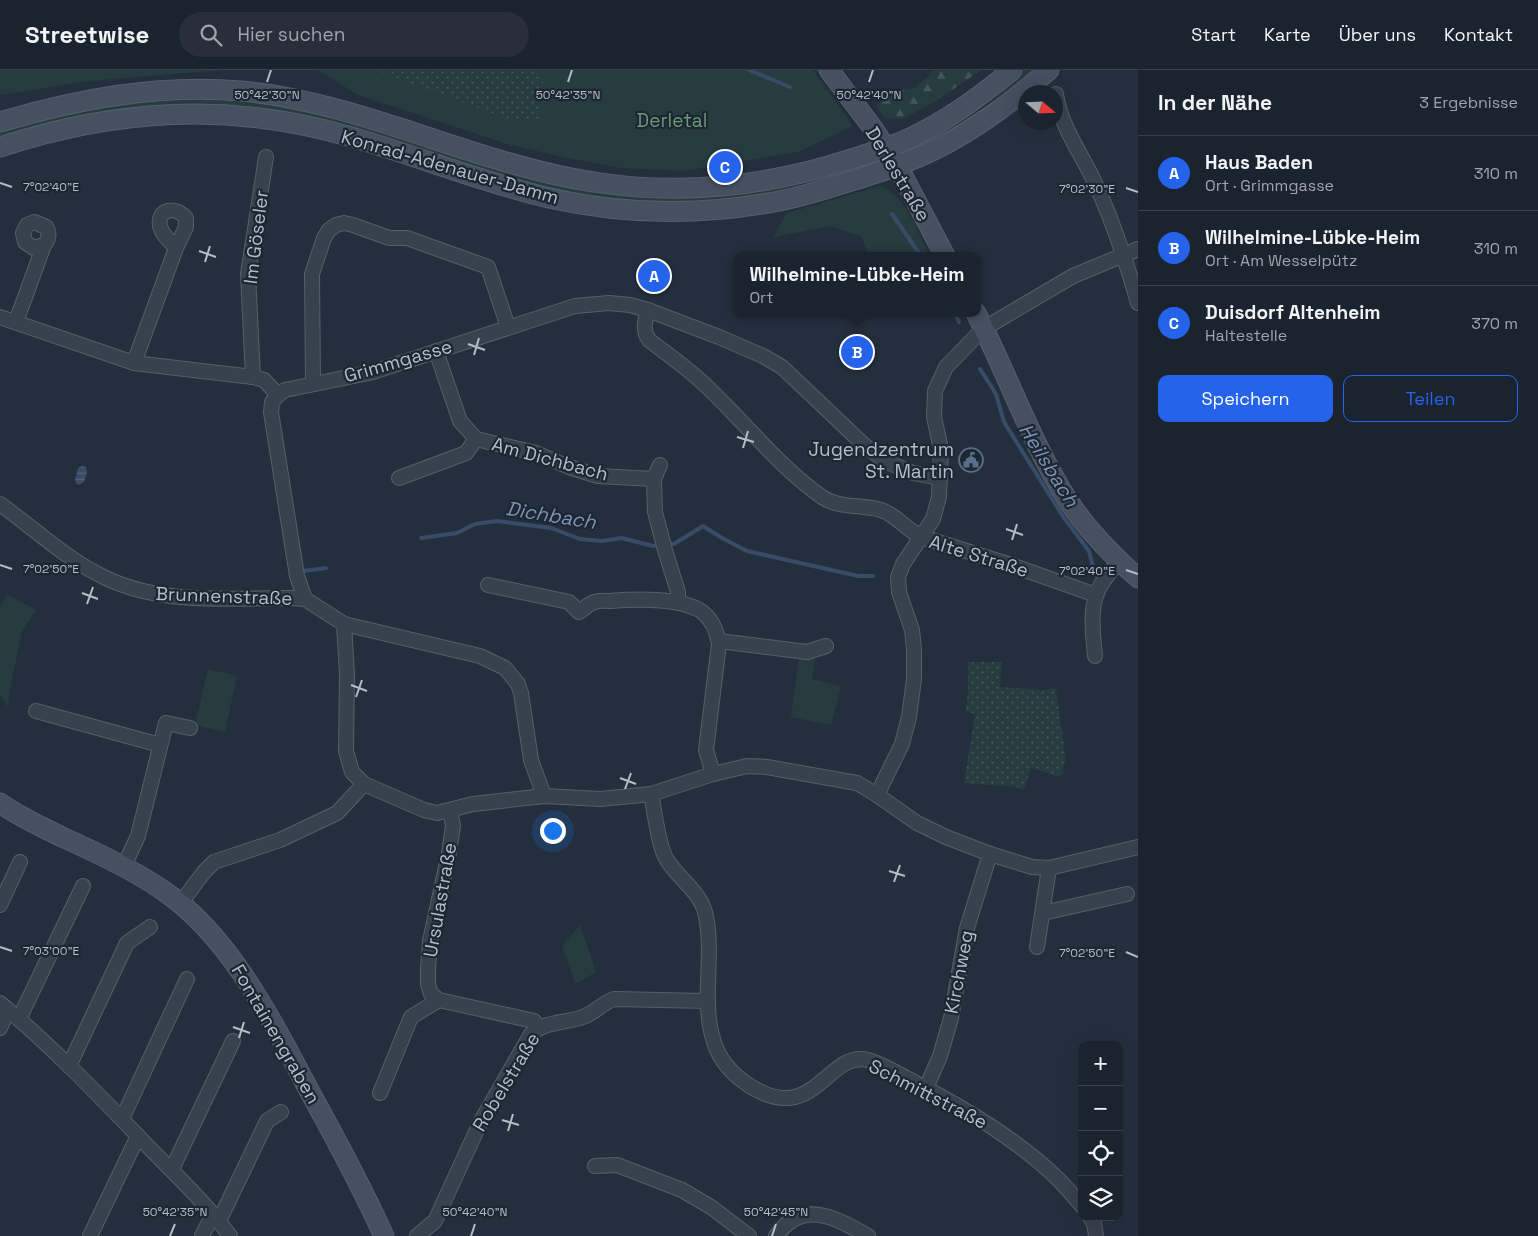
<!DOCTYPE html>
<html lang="de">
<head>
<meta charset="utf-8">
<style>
	:root { --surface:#1b232e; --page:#282f3a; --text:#f1f3f6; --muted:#a0a4aa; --line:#39404a; --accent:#2563eb }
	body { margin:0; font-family:"Space Grotesk",sans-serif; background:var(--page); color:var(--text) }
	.controls { position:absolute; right:15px; bottom:15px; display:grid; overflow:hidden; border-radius:10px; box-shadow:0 5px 20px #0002 }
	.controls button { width:45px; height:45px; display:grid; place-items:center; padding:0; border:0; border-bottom:1px solid var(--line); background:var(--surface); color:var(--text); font:25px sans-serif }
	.compass { position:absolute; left:1018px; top:15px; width:45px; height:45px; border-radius:50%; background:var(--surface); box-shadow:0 5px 20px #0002; rotate:109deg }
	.you { position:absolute; left:552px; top:760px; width:18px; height:18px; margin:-12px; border:4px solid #fff; border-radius:50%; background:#1a73e8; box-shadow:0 0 0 8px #1a73e833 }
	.badge { display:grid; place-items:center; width:32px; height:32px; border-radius:50%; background:var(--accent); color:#fff; font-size:16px; font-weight:700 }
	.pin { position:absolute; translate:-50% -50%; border:2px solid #fff; box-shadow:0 1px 5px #0006 }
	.popup { position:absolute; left:733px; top:182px; width:248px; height:65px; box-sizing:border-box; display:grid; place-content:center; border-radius:10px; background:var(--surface); filter:drop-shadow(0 1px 4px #0005); font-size:16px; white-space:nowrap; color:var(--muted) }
	.popup b { font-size:19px; color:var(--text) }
	.popup::after { content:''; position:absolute; left:50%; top:100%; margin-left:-10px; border:10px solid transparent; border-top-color:var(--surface) }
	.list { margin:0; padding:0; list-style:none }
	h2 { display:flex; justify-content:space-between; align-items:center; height:65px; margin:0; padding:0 20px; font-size:21px }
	h2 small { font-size:16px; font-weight:400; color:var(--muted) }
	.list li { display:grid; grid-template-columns:32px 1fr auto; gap:15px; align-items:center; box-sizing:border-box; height:75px; padding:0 20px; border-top:1px solid var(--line) }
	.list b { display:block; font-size:19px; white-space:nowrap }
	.list p { margin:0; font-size:16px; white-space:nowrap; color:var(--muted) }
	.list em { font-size:16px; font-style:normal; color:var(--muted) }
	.actions { display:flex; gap:10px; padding:15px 20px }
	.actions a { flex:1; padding:11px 0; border:1px solid var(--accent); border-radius:10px; text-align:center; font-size:18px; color:var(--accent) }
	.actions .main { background:var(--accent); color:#fff }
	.icon { flex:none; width:28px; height:28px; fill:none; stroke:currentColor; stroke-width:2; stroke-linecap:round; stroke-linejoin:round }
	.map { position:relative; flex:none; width:1138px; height:1166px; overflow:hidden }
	header { display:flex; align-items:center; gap:30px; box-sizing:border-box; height:70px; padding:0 25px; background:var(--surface); border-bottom:1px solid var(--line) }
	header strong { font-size:24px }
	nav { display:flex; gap:28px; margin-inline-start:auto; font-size:18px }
	.search { width:350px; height:45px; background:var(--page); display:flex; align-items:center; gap:12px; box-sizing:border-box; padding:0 18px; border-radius:28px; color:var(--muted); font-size:19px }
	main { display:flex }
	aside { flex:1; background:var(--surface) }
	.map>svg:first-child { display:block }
	.green { fill:#263c3f }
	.forest { fill:url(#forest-firs) }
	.garden { fill:url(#garden-dots) }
	.water { fill:url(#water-rules) }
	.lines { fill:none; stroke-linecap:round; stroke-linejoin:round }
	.stream { stroke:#394c67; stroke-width:4 }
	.street-casing { stroke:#565f6c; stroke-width:16 }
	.secondary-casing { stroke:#565f6c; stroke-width:21 }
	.street { stroke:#38414e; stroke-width:14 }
	.secondary { stroke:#465061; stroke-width:19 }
	.ticks { fill:none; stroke:#b4bcc9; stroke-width:2 }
	.labels { text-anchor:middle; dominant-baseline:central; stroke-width:4.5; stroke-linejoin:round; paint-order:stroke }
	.park-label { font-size:19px; fill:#6b9a76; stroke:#1d2633 }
	.street-label { font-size:19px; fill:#b4bcc9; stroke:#1d2633 }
	.poi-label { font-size:19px; fill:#b4bcc9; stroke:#1d2633; text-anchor:end }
	.water-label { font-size:20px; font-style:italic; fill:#7c92b1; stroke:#1d2633 }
	.ticks-label { font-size:12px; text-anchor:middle; fill:#b4bcc9; stroke:#1d2633; stroke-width:4.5; stroke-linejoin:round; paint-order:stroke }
</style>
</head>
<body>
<header>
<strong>Streetwise</strong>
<div class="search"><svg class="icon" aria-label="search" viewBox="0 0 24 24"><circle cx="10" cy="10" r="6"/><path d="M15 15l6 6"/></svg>Hier suchen</div>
<nav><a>Start</a><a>Karte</a><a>Über uns</a><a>Kontakt</a></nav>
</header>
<main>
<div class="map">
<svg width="1138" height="1166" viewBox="0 0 1138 1166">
	<defs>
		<pattern id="forest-firs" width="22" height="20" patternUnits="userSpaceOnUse" patternTransform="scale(1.25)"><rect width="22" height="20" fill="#263c3f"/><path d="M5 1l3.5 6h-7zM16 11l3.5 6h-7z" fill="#435659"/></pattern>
		<pattern id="garden-dots" width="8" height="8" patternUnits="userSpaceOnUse" patternTransform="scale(1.25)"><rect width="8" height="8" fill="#263c3f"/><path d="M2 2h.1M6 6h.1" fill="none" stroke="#435659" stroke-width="1.8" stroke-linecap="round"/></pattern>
		<pattern id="water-rules" width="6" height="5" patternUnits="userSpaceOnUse" patternTransform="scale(1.25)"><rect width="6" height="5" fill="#394c67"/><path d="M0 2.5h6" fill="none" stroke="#53647b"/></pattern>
	</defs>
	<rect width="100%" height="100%" fill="#242f3e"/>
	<!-- green -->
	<g class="green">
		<path d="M0,0H222L89,11L0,25Z"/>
		<path d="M318,0H813L853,56L798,82L684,101L621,98L562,87L507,74L358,25Z"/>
		<path d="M1024,0H1039C1001,32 958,60 913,80L911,79L950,58L992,32Z"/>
		<path d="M218,27L291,36L614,122L871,91L872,93L853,101L783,119L754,129L671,135L575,126L266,41L0,69V59L117,31Z"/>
		<path d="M880,116C906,125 918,163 930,186H869L862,167L831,156L773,167L787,143Z"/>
		<path d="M7,524L36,540L22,561L10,619L8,637L0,625V537Z"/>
		<path d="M799,585L815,587L812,609L841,616L831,655L791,647Z"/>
		<path d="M208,599L237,606L225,662L195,655Z"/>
		<path d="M580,855L596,902L575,914L562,876Z"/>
	</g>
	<!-- forest -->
	<path class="forest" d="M935,0H981L936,31L903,49L885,48L876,36L893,21L915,18Z"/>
	<!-- garden -->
	<g class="garden">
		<path d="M378,0H533L543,5L540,51L510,50L386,4Z"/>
		<path d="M968,592H1002L1000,617L1043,620L1056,618L1066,691L1060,707L1031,698L1024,720L1016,717L964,713L975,644L966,641L968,619Z"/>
	</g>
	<!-- water -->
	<path class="water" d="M82,396L86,397L87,402L84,412L78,415L76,413L75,410L78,398Z"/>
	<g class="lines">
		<!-- stream -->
		<g class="stream">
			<path d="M749,0L790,17"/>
			<path d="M892,144L921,186"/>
			<path d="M955,243L959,252"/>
			<path d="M980,299L996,324L1004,352L1064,448L1089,481L1095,505"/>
			<path d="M421,468L457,463L475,454L497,451L551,458L580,469L602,471L622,468L653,476L660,475"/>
			<path d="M667,474H674L703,456L722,468L747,481L858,506H873"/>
			<path d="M303,501L326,498"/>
		</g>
		<!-- street casing -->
		<g class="street-casing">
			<g id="street">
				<path d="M1056,24C1060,55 1081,83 1094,111C1113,150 1126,191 1138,233"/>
				<path d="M648,240C645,251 642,260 649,270C667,284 686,297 703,313C743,350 777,395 822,427C840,439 861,434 881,440C897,445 906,460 922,467L1014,496L1096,525"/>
				<path d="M0,247L134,293L253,307L264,310L278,325L285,320L373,302L575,236L609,233L630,235L648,240L719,267L763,286L782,297L863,374L885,391L913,403L940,408"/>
				<path d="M16,252L44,175L34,178L25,172L23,163L27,155L34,152L46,157C50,163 49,170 44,175"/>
				<path d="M436,281L460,351L476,369L536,383L569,397L598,406L654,409"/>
				<path d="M134,293L176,178L186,157V148C176,136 157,138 160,156C162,165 170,171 176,178"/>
				<path d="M253,307L248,204L266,87"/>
				<path d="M313,314L312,204L324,168L329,160L336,155L344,153L353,155L389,168H407L488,197L508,257"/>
				<path d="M278,325L272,332L271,342L297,506L305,529"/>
				<path d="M660,395L654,409L655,442L665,480L678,522V533"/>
				<path d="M399,408L466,383L476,369"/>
				<path d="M0,434C32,457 62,485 96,503C155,536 226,528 291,528L305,529L344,554L480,586L505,598L518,614L521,623L531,690L544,726"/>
				<path d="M488,515L569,532L579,542C584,539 589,533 595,532C599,530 605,531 610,531C636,529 678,527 701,541C712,549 717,561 719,574L706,680L713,704"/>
				<path d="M344,554L347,604L346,681L352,702L364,714L424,740L437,743L473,734L544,726L600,729L651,724L713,704L747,696L767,697L857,713L877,725L917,753L946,767L990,784L1032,797L1049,798L1138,777"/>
				<path d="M719,571L807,582L826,576"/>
				<path d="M1095,586C1093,562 1088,535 1102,513C1107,505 1114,498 1119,491"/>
				<path d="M36,641L160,675"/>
				<path d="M651,724C655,742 658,776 667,790C678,808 699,821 705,842C716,886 698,937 717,980C724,996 736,1007 750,1016C815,1057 827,980 868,990C883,994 898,1004 912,1011C964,1038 1017,1069 1059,1110C1067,1118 1074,1127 1082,1136"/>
				<path d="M877,725L902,674L909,647L914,609V579L912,560L899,522L898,507L903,494L933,449L939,427L941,379L934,347L935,321L946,297L983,259L1073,206L1138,179"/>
				<path d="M450,741L453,756L449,783L430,871L428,898V914L431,924L439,930L534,951L538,958"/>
				<path d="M123,798L138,766L166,653L190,658"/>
				<path d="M180,834L204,802L214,792L280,770L337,743L364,714"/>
				<path d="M0,835L20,792"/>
				<path d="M1043,843L1127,824"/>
				<path d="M1037,877L1049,798"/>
				<path d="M0,933C49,974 93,1019 137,1065C168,1098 203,1129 230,1166"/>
				<path d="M19,949L83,816"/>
				<path d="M0,958L8,940"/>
				<path d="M69,996L127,873L150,857"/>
				<path d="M926,1018L940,986L951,948L967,858L990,784"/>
				<path d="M380,1023L411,947L439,930"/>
				<path d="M122,1049L187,909"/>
				<path d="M595,1096L617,1095L682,1120L711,1137L749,1166"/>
				<path d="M172,1099L233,971"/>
				<path d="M1090,1147L1094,1153L1096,1166"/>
				<path d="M219,1151L267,1051L281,1042"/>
				<path d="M90,1166L138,1066"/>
				<path d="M202,1166L213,1144"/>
				<path d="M417,1166L435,1151L481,1051L531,964C546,951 565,953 583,947C595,943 602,933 614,929L708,931"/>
				<path d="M776,1166C803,1128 836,1148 868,1166"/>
			</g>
		</g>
		<!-- secondary casing -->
		<g class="secondary-casing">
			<g id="secondary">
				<path d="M829,0L872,57L897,95L945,186"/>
				<path d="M0,52C78,29 158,14 241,21C326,29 405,61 486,86C522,97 558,107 594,112C680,126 769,116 851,89C873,82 895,76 916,65C951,48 982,25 1012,0"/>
				<path d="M0,77C116,39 230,32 348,66C415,85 480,112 549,128C621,144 695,146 768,133C795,129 822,120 848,112C878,103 908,93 936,79C978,58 1014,30 1049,0"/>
				<path d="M976,243C1008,305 1031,373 1069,432C1088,461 1112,485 1138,508"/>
				<path d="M0,733C18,746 40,756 60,766C95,782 132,799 164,821C232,868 273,953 311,1024C337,1071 362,1118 384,1166"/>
			</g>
		</g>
		<!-- street -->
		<use href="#street" class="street"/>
		<!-- secondary -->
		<use href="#secondary" class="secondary"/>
	</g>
	<!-- ticks -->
	<path class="ticks" d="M267,12L271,0M568,12L572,0M869,12L873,0M0,113L12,117M1126,118L1138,122M199,181L216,187M205,192L210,176M468,274L485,280M474,285L479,268M737,367L754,372M743,378L748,361M1006,459L1023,465M1012,470L1017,454M0,495L12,499M1126,500L1138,504M82,523L98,529M87,534L93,517M351,615L367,621M356,627L362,610M620,708L636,714M625,719L631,703M889,801L905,806M894,812L900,795M0,877L12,881M1126,882L1138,887M233,957L250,963M239,968L244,952M502,1050L519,1055M508,1061L513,1044M170,1166L175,1154M471,1166L475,1154M772,1166L776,1154"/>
	<!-- icons -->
	<defs>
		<g id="civic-ring" transform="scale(1.25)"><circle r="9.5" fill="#1d2633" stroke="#5c6f8a" stroke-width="1.5"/><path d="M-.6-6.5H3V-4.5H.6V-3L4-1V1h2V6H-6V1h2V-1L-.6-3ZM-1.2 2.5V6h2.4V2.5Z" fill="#5c6f8a"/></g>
	</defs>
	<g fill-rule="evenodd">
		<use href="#civic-ring" x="971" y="390"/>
	</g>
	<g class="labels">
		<!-- park labels -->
		<g class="park-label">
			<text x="672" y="50">Derletal</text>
		</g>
		<!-- street labels -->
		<g class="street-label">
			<text transform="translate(450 97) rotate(16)">Konrad-Adenauer-Damm</text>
			<text transform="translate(898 104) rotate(59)">Derlestraße</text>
			<text transform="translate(256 167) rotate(-83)">Im Göseler</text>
			<text transform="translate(398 291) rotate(-16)">Grimmgasse</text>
			<text transform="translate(550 389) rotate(15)">Am Dichbach</text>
			<text transform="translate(979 486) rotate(17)">Alte Straße</text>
			<text transform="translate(224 526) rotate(2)">Brunnenstraße</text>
			<text transform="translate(440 830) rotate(-80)">Ursulastraße</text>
			<text transform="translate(959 902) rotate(-79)">Kirchweg</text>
			<text transform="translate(276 964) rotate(60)">Fontainengraben</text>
			<text transform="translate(506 1012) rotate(-59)">Robelstraße</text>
			<text transform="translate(928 1024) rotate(27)">Schmittstraße</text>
		</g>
		<!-- poi labels -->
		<g class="poi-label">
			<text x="954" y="379">Jugendzentrum<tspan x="954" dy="22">St. Martin</tspan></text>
		</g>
		<!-- water labels -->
		<g class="water-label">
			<text transform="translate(1049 395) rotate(58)">Heilsbach</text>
			<text transform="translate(551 445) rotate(9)">Dichbach</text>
		</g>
	</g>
	<g class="ticks-label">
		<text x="267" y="29">50°42'30"N</text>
		<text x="568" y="29">50°42'35"N</text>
		<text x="869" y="29">50°42'40"N</text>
		<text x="51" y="121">7°02'40"E</text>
		<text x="1087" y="123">7°02'30"E</text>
		<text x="51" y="503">7°02'50"E</text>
		<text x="1087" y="505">7°02'40"E</text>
		<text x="51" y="885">7°03'00"E</text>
		<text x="1087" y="887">7°02'50"E</text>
		<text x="175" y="1146">50°42'35"N</text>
		<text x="475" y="1146">50°42'40"N</text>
		<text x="776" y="1146">50°42'45"N</text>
	</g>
</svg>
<div class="controls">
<button>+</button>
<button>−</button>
<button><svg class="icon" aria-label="locate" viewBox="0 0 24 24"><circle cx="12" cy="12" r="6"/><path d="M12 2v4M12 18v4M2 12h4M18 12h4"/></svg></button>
<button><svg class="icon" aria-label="layers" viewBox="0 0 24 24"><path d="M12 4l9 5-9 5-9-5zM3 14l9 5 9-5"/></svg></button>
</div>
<svg class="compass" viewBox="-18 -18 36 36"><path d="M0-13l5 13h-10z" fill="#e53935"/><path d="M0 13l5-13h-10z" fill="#a0a4aa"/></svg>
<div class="you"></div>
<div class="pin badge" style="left:654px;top:206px">A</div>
<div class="pin badge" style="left:857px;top:282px">B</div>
<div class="popup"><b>Wilhelmine-Lübke-Heim</b>Ort</div>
<div class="pin badge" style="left:725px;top:97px">C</div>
</div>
<aside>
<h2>In der Nähe<small>3 Ergebnisse</small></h2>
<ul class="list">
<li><span class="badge">A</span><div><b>Haus Baden</b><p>Ort · Grimmgasse</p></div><em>310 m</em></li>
<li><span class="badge">B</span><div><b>Wilhelmine-Lübke-Heim</b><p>Ort · Am Wesselpütz</p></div><em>310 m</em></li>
<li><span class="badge">C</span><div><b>Duisdorf Altenheim</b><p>Haltestelle</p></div><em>370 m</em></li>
</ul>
<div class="actions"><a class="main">Speichern</a><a>Teilen</a></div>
</aside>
</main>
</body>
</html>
